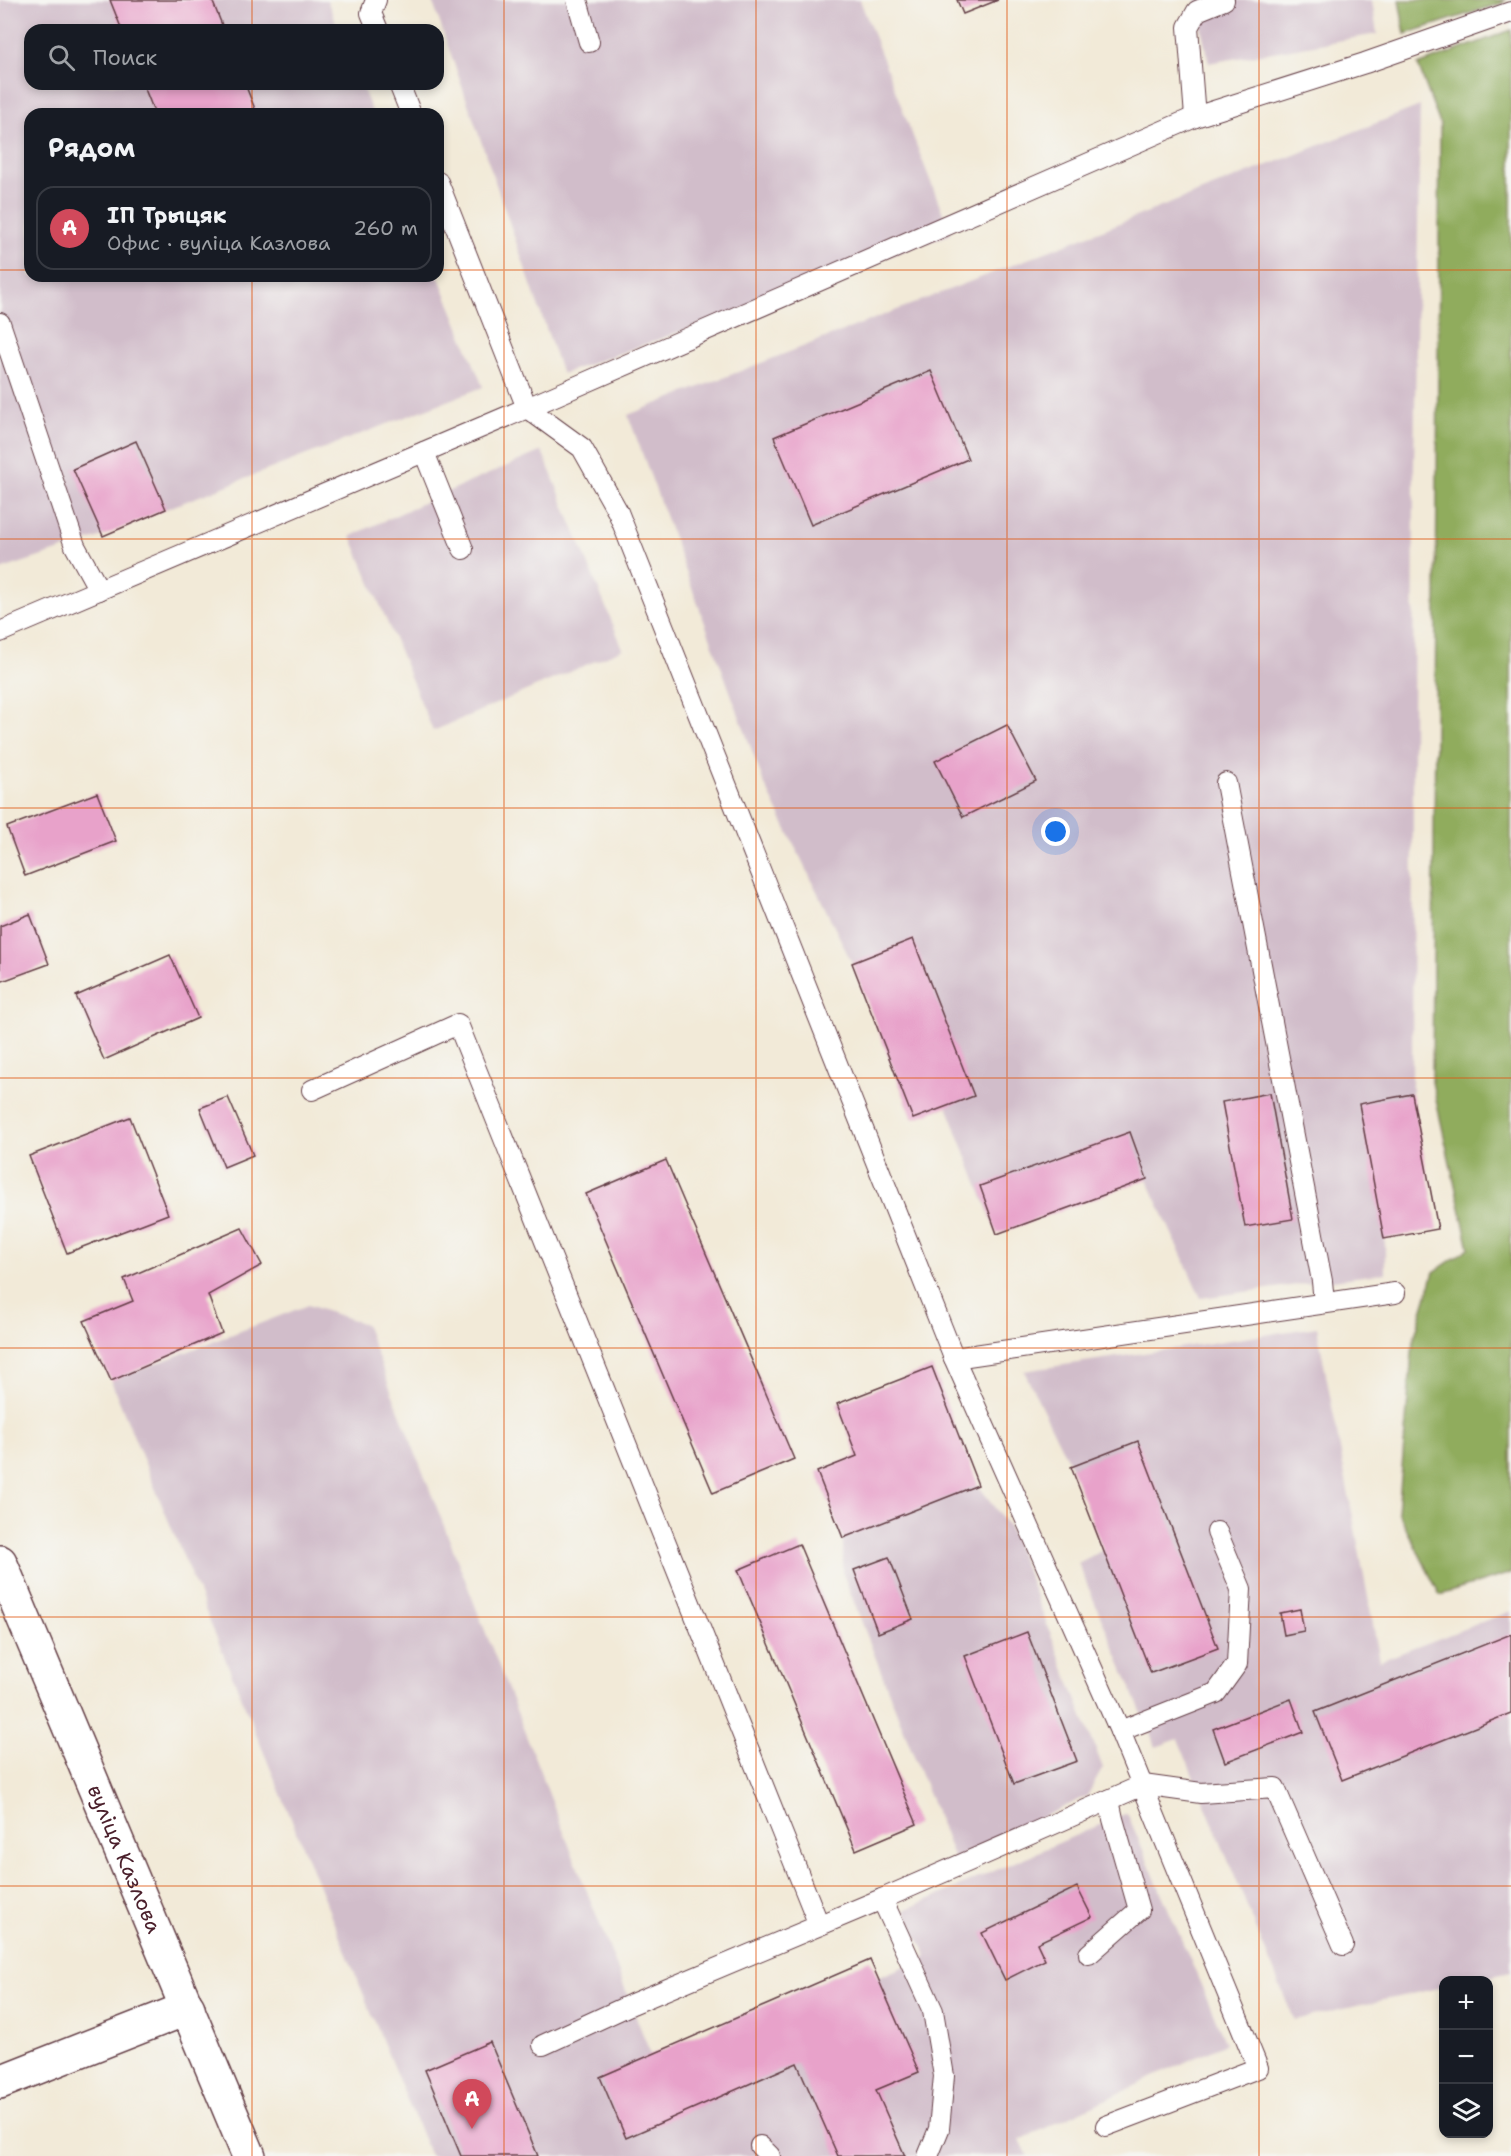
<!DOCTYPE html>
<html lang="ru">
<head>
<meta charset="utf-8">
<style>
	:root { --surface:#171b24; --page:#20242c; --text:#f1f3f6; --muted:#9ea1a6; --line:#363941; --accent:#d1495b }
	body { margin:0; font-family:"Shantell Sans",sans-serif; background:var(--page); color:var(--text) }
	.controls { position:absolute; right:18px; bottom:18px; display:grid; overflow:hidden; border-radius:12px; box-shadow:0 3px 9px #0003 }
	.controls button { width:54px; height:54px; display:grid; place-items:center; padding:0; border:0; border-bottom:2px solid var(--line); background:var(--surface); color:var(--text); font:30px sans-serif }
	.you { position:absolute; left:1056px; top:832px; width:21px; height:21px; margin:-15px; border:4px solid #fff; border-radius:50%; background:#1a73e8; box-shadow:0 0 0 9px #1a73e833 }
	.badge { display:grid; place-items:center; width:39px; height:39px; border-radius:50%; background:var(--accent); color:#fff; font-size:20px; font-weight:700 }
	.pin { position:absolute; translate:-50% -50px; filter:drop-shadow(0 2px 3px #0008) }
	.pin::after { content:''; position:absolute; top:32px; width:21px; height:18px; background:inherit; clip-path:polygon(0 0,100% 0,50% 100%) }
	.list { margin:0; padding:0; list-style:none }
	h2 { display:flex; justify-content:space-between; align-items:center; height:78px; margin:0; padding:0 24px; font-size:26px }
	h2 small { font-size:20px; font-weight:400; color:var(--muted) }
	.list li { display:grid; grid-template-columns:39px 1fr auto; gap:18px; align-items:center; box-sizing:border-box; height:84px; margin:0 12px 12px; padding:0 12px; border:2px solid var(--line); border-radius:18px }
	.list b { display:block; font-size:22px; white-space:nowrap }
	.list p { margin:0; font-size:20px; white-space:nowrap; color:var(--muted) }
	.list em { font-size:20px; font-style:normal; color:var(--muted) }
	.icon { flex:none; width:33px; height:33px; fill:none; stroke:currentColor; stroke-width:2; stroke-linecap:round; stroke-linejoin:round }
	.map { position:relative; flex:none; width:1511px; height:2156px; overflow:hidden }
	.search { position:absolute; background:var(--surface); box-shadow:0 3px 9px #0003; left:24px; top:24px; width:420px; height:66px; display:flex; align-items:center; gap:15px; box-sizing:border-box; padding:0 21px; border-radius:18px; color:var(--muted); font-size:22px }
	.panel { position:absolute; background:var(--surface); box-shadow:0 3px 9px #0003; left:24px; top:108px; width:420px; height:174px; border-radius:18px }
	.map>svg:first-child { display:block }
	.industrial { fill:#d1bdca }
	.forest { fill:#90ac5d; stroke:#6d6644; stroke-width:1.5 }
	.building { fill:#e8a2ca }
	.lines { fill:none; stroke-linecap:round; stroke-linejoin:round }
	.lane-casing { stroke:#633d45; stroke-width:22 }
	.street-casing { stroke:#633d45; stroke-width:36 }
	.secondary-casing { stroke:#633d45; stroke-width:36 }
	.lane { stroke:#fff; stroke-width:20 }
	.street { stroke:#fff; stroke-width:33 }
	.secondary { stroke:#fff; stroke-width:33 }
	.grid { fill:none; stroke:#e0560e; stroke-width:1.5; stroke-opacity:0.55 }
	.labels { text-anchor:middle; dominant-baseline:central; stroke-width:6; stroke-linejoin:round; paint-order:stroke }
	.street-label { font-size:21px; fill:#4a1f2b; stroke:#f6f6f2 }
</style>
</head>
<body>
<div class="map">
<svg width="1511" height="2156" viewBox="0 0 1511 2156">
	<rect width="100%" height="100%" fill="#f6f6f2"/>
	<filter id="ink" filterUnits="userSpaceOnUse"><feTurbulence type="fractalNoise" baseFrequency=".0167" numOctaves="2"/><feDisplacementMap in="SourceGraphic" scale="12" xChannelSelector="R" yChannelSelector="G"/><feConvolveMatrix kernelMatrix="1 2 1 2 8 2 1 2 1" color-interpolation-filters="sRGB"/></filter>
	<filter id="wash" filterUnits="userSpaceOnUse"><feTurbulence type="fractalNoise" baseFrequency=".008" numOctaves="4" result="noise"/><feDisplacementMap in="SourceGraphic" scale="24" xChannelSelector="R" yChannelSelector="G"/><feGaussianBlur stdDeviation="1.35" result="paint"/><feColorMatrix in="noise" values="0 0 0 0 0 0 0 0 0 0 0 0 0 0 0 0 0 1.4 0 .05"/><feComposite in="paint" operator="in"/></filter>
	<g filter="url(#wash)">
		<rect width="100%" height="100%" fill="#f2ead8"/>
		<!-- industrial -->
		<g class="industrial">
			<path d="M0,0H327L339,30H30V84H361L373,114H30V276L438,275L483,387L166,509L103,536L0,570Z"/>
			<path d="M432,0H860L951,234L562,374Z"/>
			<path d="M1195,0H1372L1377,34L1209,63Z"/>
			<path d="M1420,106L1414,467L1412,1094L1438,1229L1385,1239V1273L1201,1298L1147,1179L997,1234L947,1106L913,1119L852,963L764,783L628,415Z"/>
			<path d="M542,451L623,649L433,731L351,536L440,495Z"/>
			<path d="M308,1305L365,1324L651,2055L870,1960L873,1980L927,1956L905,1910L1127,1813L1226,2043L1020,2140L1028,2156H430L111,1381Z"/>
			<path d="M1317,1327L1380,1661L1511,1611V1972L1474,1980H1444L1443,1987L1294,2020L1178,1739L1156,1747L1078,1563L1103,1550L1071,1467L1024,1371Z"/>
			<path d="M932,1367L978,1485L1009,1527L1103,1768L1087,1796L954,1859L843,1574V1538L817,1472L857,1456L837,1404Z"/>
		</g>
		<!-- forest -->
		<g class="forest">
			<path d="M1399,0H1505L1502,3L1405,34Z"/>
			<path d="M1511,30V1573L1440,1595L1398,1512L1413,1342L1434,1272L1469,1248L1432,1082L1440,124L1418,65Z"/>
		</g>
		<g id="blocks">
			<!-- building -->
			<g class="building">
				<path d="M110,0H212L224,30H122Z"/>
				<path d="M957,0H998L963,14Z"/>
				<path d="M143,84H245L257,114H155Z"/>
				<path d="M931,371L968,459L811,525L774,437Z"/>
				<path d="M136,441L166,509L103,536L73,469Z"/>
				<path d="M1007,725L1036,781L963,817L935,761Z"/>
				<path d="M97,793L116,841L25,876L7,827Z"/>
				<path d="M30,914L49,964L0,982V926Z"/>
				<path d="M913,939L974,1096L913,1119L852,963Z"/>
				<path d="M170,955L198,1018L104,1060L76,996Z"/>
				<path d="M1270,1093L1293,1219L1245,1227L1222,1102Z"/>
				<path d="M1412,1094L1438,1229L1384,1239L1359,1104Z"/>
				<path d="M228,1097L253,1155L224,1167L200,1108Z"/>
				<path d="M130,1117L168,1214L67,1253L29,1156Z"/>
				<path d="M1130,1132L1147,1179L997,1234L980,1186Z"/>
				<path d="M666,1160L794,1459L713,1493L586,1194Z"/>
				<path d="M242,1228L262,1265L208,1295L222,1333L111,1381L84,1321L133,1301L124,1279Z"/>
				<path d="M932,1367L978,1485L843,1538L817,1472L857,1456L837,1404Z"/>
				<path d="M1138,1441L1218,1648L1151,1673L1071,1467Z"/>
				<path d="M799,1544L917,1824L856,1850L738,1570Z"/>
				<path d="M889,1557L913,1619L878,1633L854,1570Z"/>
				<path d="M1300,1609L1304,1631L1284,1635L1280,1613Z"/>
				<path d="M1027,1632L1077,1761L1014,1784L965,1656Z"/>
				<path d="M1511,1634V1713L1342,1780L1315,1712Z"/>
				<path d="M1291,1699L1303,1732L1225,1762L1213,1729Z"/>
				<path d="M1077,1887L1092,1917L1037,1943L1045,1960L1005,1980L982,1933Z"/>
				<path d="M870,1960L919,2072L876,2090L905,2156H838L797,2063L626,2138L600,2077Z"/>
				<path d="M490,2042L538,2156H461L425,2070Z"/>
			</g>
		</g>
	</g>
	<g filter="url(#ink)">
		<use href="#blocks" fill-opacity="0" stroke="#633d45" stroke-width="1.5"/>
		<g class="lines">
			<!-- lane casing -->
			<g class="lane-casing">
				<g id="lane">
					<path d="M376,0L371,13L378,30"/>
					<path d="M577,0L589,42"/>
					<path d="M399,84L411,114"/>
					<path d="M1195,117L1188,27L1197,11L1224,0"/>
					<path d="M438,182L527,408L582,448L618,512L954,1358L1120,1731L1258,2068L1106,2126"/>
					<path d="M0,323L75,546L99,590"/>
					<path d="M424,452L463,549"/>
					<path d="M0,632L527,408L1195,117L1365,63L1511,12"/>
					<path d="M1226,783L1322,1281L1324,1303"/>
					<path d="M312,1090L458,1024L819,1925"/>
					<path d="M954,1358L1395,1293"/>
					<path d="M1120,1731L1216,1693L1237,1664L1241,1589L1217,1532"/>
					<path d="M1089,1954L1139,1910L1113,1819L1109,1800"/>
					<path d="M543,2045L632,2004L882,1899"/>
					<path d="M760,2146L770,2156"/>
					<path d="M928,2156L939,2129L944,2076L933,2011L882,1899L1143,1785L1201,1793L1275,1788L1343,1945"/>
				</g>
			</g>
			<!-- street casing -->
			<g class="street-casing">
				<path id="street" d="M0,2082L188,2008"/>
			</g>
			<!-- secondary casing -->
			<g class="secondary-casing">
				<g id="secondary">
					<path id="s1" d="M0,1562L249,2156"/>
				</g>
			</g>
			<!-- lane -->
			<use href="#lane" class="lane"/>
			<!-- street -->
			<use href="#street" class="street"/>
			<!-- secondary -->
			<use href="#secondary" class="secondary"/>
		</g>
	</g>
	<!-- grid -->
	<path class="grid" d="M252,0V30M504,0V2156M756,0V2156M1007,0V2156M1259,0V2156M252,84V114M0,270H30M438,270H1511M252,276V2156M0,539H1511M0,808H1511M0,1078H1511M0,1348H1511M0,1617H1511M0,1886H1511"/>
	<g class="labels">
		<!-- street labels -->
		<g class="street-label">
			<text stroke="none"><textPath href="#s1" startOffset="322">вуліца Казлова</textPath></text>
		</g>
	</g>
</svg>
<div class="controls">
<button>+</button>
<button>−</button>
<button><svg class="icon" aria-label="layers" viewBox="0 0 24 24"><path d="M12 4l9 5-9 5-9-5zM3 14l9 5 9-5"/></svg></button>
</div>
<div class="you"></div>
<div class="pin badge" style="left:472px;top:2129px">A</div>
<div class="search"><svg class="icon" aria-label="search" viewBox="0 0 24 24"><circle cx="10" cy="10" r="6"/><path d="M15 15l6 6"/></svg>Поиск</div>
<section class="panel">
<h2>Рядом<small></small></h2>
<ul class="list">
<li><span class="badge">A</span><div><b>ІП Трыцяк</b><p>Офис · вуліца Казлова</p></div><em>260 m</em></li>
</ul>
</section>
</div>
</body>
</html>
